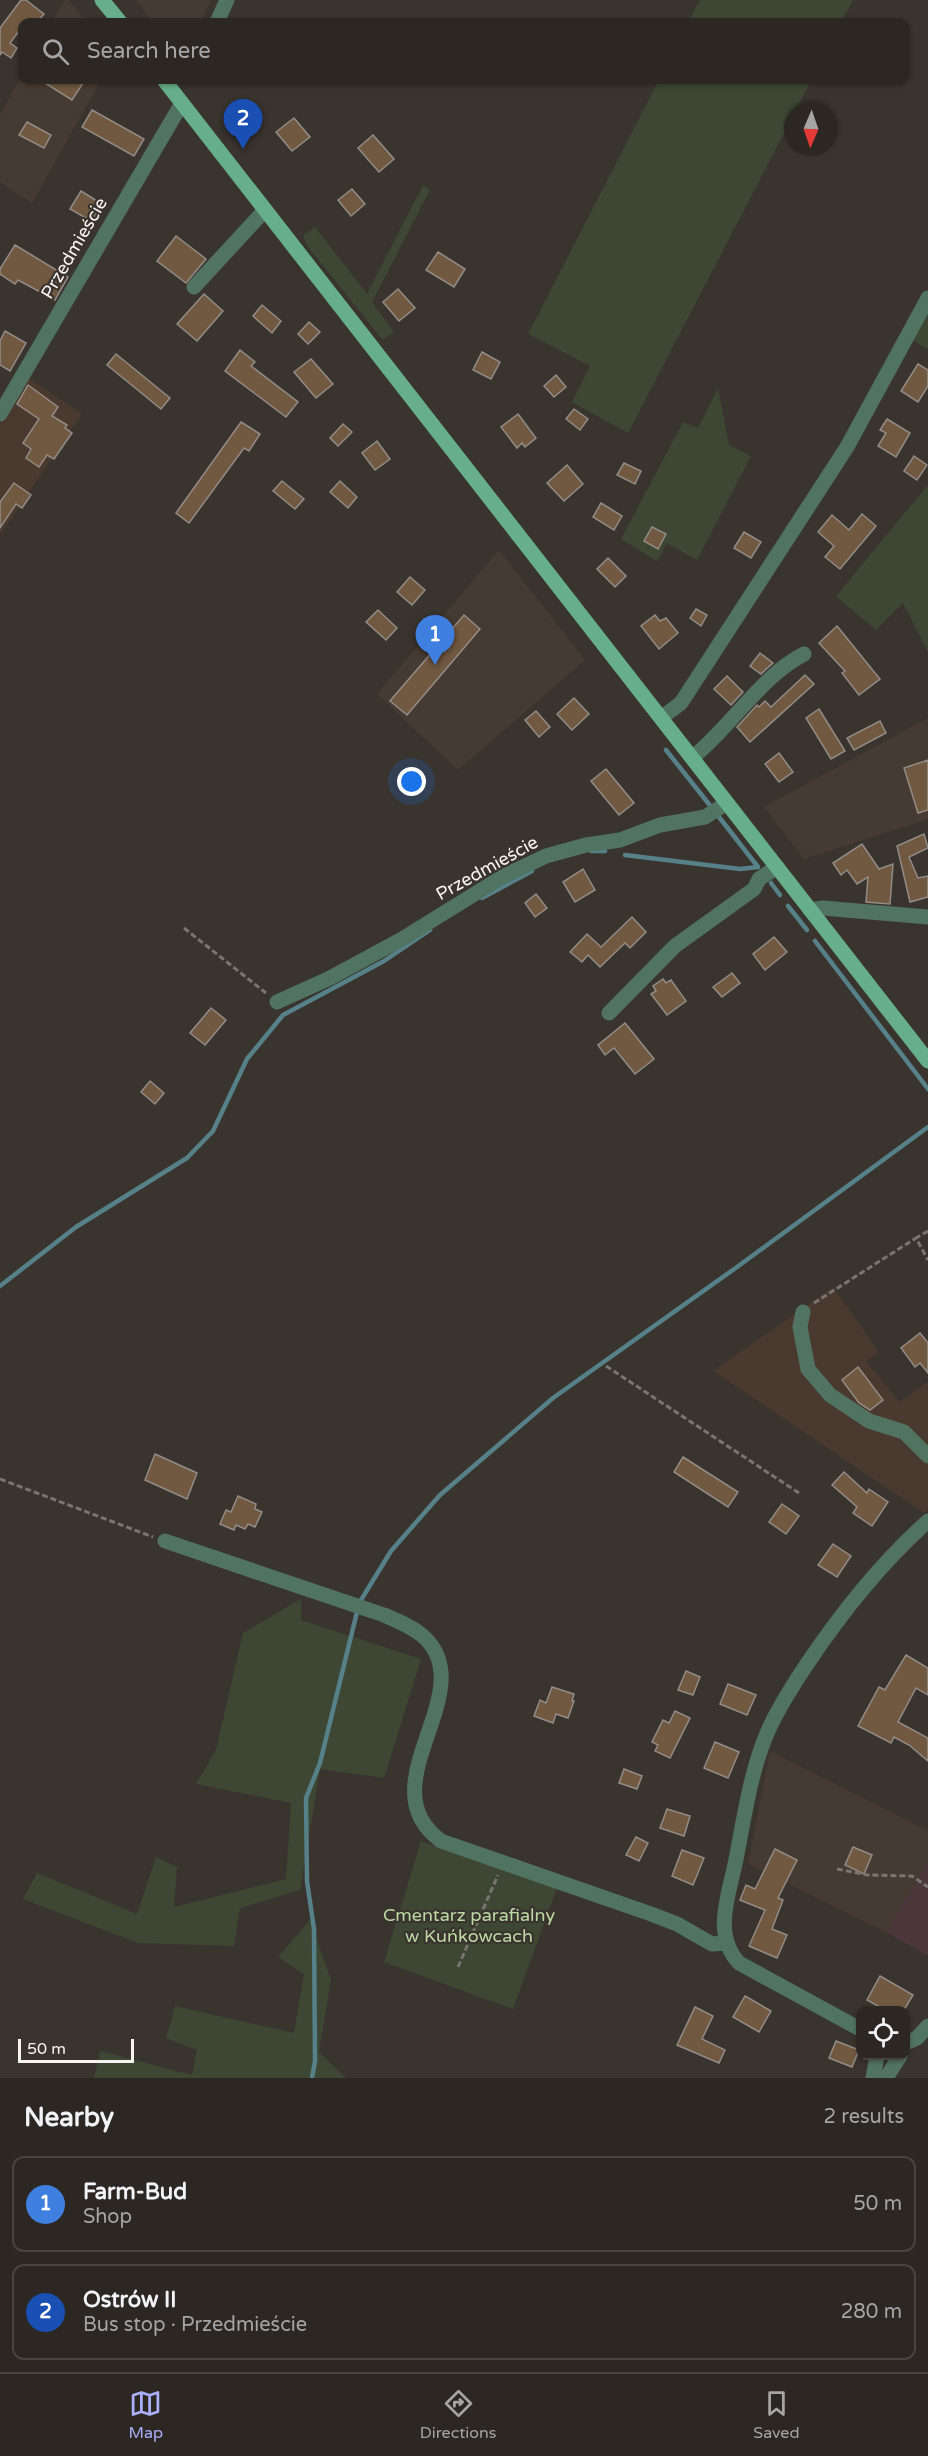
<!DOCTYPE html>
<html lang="en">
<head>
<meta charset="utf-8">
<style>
	:root { --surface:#2c2723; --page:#342f2b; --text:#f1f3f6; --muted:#a6a5a6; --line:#484441; --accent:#aab0fb }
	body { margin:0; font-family:"Varela Round",sans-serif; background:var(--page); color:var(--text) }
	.controls { position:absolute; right:18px; bottom:18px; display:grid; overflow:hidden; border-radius:12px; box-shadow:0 2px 4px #0004 }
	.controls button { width:54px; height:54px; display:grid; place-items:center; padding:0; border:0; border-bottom:2px solid var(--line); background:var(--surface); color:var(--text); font:30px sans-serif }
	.compass { position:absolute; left:784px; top:102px; width:54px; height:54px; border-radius:50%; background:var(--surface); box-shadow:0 2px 4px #0004; rotate:182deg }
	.scale { position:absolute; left:18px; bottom:15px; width:116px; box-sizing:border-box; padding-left:6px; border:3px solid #f7f3f0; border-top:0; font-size:16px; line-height:21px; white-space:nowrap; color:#f7f3f0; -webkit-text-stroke:4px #3a342f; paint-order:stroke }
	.you { position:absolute; left:412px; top:782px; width:21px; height:21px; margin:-15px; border:4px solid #fff; border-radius:50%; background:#1a73e8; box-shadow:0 0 0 9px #1a73e833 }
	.badge { display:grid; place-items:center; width:39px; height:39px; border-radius:50%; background:var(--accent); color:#fff; font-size:20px; font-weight:700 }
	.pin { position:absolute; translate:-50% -50px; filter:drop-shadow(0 2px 3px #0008) }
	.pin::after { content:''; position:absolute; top:32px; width:21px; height:18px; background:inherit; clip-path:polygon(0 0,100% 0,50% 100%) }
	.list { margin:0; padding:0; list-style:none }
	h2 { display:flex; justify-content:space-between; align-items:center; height:78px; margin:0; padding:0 24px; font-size:26px }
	h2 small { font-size:20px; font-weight:400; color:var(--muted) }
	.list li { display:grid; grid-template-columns:39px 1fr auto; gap:18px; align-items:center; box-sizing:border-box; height:96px; margin:0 12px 12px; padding:0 12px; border:2px solid var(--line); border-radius:12px }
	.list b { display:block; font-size:22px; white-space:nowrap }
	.list p { margin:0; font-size:20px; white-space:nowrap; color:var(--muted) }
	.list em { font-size:20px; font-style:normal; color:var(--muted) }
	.icon { flex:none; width:33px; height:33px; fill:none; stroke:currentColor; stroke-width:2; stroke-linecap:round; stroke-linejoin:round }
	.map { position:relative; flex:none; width:928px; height:2078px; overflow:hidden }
	.search { position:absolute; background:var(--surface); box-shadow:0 2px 4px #0004; left:18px; right:18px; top:18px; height:66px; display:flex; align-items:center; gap:15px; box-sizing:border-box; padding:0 21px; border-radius:12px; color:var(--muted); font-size:22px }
	.sheet { height:294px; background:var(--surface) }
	nav { display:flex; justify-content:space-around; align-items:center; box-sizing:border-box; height:84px; border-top:2px solid var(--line); background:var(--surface); font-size:16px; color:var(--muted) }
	nav a { display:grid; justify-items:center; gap:3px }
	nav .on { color:var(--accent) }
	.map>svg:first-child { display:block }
	.built { fill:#463b32 }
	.industrial { fill:#4a392e }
	.education { fill:#4b373c }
	.green { fill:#3d4734 }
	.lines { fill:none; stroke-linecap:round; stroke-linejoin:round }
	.stream { stroke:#568188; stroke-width:4.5 }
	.building { fill:#715841; stroke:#938c86; stroke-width:1.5 }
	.path { stroke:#7a7571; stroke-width:3; stroke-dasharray:6 3; stroke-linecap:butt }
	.minor { stroke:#517361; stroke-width:15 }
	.major { stroke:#66af8a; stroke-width:15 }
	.labels { text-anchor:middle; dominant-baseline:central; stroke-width:4.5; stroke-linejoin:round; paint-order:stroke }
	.street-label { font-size:18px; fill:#f7f3f0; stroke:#3a342f }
	.park-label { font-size:18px; fill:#bcd9a3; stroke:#3a342f }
</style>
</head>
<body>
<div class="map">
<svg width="928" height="2078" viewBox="0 0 928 2078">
	<rect width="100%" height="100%" fill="#3a342f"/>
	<!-- built -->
	<g class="built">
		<path d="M65,0H69L86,22H52Z"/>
		<path d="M136,0H211L201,21L198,22H153Z"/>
		<path d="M22,75V80H101L32,203L0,182V115Z"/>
		<path d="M499,550L585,660L458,770L377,694Z"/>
		<path d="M928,718V819L804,859L764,807Z"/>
		<path d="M770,1751L928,1831V1862L886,1932L748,1864Z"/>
	</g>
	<!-- industrial -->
	<g class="industrial">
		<path d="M27,377L82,414L0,535V424Z"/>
		<path d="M833,1287L879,1352L866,1361L899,1402L928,1382V1509L924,1513L713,1371Z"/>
	</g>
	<!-- education -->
	<path class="education" d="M928,1862V1956L886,1932Z"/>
	<!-- green -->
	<g class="green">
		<path d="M700,0H853L841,22H688Z"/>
		<path d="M659,80H812L795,111H793V116L628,433L572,402L590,366L528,334Z"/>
		<path d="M423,185L430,190L372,302L394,332L384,339L381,338L308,247L304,239V235L315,227L367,294Z"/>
		<path d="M928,290V349L904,335Z"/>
		<path d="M718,388L729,445L751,456L697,560L667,543L657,561L621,539L683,422L698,428Z"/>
		<path d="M928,485V652L903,603L876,630L836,596Z"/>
		<path d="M301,1599V1620L421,1659L384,1778L320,1769L300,1890L240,1908L234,1946L138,1943L23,1899L37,1873L137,1914L156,1857L177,1867L174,1907L286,1879L291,1803L196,1784L216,1750L243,1633Z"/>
		<path d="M421,1841L557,1888L513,2009L384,1962Z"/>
		<path d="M310,1920L331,1980L319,2052L346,2078H94L100,2051L192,2075L197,2050L166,2038L175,2006L294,2033L304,1974L278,1957Z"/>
	</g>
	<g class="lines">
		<!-- stream -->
		<g class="stream">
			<path d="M666,750L712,808"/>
			<path d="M719,817L758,867"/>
			<path d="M591,851H605"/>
			<path d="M625,855L740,869L758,867"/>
			<path d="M771,883L780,895"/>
			<path d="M482,898L532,871"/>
			<path d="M788,906L807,930"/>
			<path d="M815,941L928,1089"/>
			<path d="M0,1286L76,1227L187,1158L213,1131L247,1059L283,1015L384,961L430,930"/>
			<path d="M361,1600L391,1551L440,1495L553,1398L737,1267L928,1127"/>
			<path d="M312,2078L315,2061L314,1929L307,1881L306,1798L320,1763L357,1612"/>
		</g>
	</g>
	<!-- building -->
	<g class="building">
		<path d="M21,0H26L44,14L37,22H22V27L10,43L17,48L11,58L2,52L0,55V28Z"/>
		<path d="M40,80H85L72,100Z"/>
		<path d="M92,110L144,139L134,156L82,127Z"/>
		<path d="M294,118L310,137L292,151L276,132Z"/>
		<path d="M27,122L51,135L44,148L19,135Z"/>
		<path d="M373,135L394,159L379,172L358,148Z"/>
		<path d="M352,189L365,204L351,216L338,200Z"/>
		<path d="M81,191L102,204L91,221L70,209Z"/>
		<path d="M176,236L206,259L186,283L157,261Z"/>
		<path d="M15,245L68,277L55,300L18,280L15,284L0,274V269Z"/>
		<path d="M438,252L465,269L454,287L426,270Z"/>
		<path d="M398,289L415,308L399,321L383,302Z"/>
		<path d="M204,294L223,311L197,341L177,324Z"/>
		<path d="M262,305L281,321L272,333L253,316Z"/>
		<path d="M309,322L320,332L308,344L298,334Z"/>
		<path d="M5,331L26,343L10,371L0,365V341Z"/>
		<path d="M240,350L255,362L251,366L298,402L286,417L225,371Z"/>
		<path d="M482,352L500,362L491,379L473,370Z"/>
		<path d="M116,354L170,398L161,409L107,365Z"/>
		<path d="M311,359L333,384L316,398L294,372Z"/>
		<path d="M918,364L928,370V386L918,402L901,391Z"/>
		<path d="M556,375L566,387L554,397L544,386Z"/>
		<path d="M28,385L58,407L52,416L67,425L65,428L72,433L54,459L47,455L39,467L26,458L31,449L23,443L39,419L17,404Z"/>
		<path d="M574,409L588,419L580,430L566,419Z"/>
		<path d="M518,414L536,438L525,447L522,443L517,448L501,427Z"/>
		<path d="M887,419L910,433L896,457L878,446L886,433L880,430Z"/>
		<path d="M241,422L260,434L249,451L244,448L189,523L176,513Z"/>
		<path d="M343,424L352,432L338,446L330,438Z"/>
		<path d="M377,441L390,459L375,470L362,453Z"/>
		<path d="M914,456L927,465L917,480L904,471Z"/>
		<path d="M624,463L641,471L635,484L617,475Z"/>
		<path d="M567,465L583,484L564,501L547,483Z"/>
		<path d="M282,481L304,499L295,509L273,491Z"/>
		<path d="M340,481L357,497L348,508L330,492Z"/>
		<path d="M14,483L31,495L22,508L16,504L0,528V502Z"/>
		<path d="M601,503L622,516L614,530L593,517Z"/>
		<path d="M862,514L876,526L840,569L825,557L834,546L818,532L832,515L849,530Z"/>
		<path d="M652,527L666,534L658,549L644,541Z"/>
		<path d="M744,532L761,542L751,558L734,548Z"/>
		<path d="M608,558L626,576L615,587L597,569Z"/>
		<path d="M410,577L425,590L412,605L397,592Z"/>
		<path d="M696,609L707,615L701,626L690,618Z"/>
		<path d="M378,610L397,628L386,640L366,622Z"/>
		<path d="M464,615L480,629L407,715L390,701Z"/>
		<path d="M655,615L660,621L666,618L678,633L659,649L641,626Z"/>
		<path d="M837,626L880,679L859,695L842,673L845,671L819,643Z"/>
		<path d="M760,653L773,663L761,674L750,666Z"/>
		<path d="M805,675L814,684L750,742L737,727L757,705L759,707L765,701L771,707Z"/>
		<path d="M727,676L743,692L731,705L714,689Z"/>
		<path d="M574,698L589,714L572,730L557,714Z"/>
		<path d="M819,709L845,751L831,759L806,718Z"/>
		<path d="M536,711L550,727L539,737L525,720Z"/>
		<path d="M880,721L886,733L854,750L847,738Z"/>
		<path d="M779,753L793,772L779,782L765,764Z"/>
		<path d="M928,760V810L918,813L904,768Z"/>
		<path d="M606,769L634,803L619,815L591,781Z"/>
		<path d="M924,834L928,848L909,857L918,878L928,876V897L910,902L897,846Z"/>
		<path d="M862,844L879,869L893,864L890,904L866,902L868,877L857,884L847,870L841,875L833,863Z"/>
		<path d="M583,869L595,890L575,902L563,882Z"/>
		<path d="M536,894L547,908L535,917L525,903Z"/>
		<path d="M632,917L646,932L630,948L625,943L600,967L588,955L582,962L570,952L587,934L601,947Z"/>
		<path d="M774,937L787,952L765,970L753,954Z"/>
		<path d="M732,973L740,983L722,997L713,987Z"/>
		<path d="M663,979L666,983L671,980L686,1001L667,1015L651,994L656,991L653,986Z"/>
		<path d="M211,1008L226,1020L205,1045L190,1033Z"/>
		<path d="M625,1023L654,1059L635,1074L614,1048L605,1055L598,1045Z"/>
		<path d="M150,1081L164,1093L155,1104L141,1092Z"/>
		<path d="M920,1333L928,1343V1373L920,1363L915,1367L901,1348Z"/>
		<path d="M858,1367L883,1400L870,1410L859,1403L842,1380Z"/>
		<path d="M155,1454L197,1473L187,1499L145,1480Z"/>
		<path d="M683,1457L738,1492L728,1507L674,1472Z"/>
		<path d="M844,1472L867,1493L869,1489L888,1502L872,1526L853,1513L857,1507L832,1485Z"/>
		<path d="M238,1496L256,1504L255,1509L262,1512L255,1527L248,1524L245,1529L236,1525L234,1530L220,1524L226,1510L231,1512Z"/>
		<path d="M782,1504L799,1516L786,1534L769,1522Z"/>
		<path d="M833,1544L851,1556L837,1577L818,1565Z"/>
		<path d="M906,1655L928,1668V1695L916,1688L898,1722L928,1738V1761L909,1745L894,1737L891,1743L858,1726L879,1687L885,1690Z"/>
		<path d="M686,1671L700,1677L693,1695L678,1690Z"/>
		<path d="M728,1684L756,1695L747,1715L720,1704Z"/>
		<path d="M552,1687L574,1694L572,1701H574L568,1718L556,1714L553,1723L534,1716L540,1700L546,1703Z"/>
		<path d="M675,1711L690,1718L670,1758L655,1751L658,1745L652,1742L663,1720L669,1723Z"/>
		<path d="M715,1742L739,1752L728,1778L704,1768Z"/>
		<path d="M624,1769L642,1776L637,1789L619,1783Z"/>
		<path d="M667,1809L690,1816L684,1836L660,1828Z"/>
		<path d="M636,1837L648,1843L639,1861L626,1855Z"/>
		<path d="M853,1847L872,1855L864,1874L845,1865Z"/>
		<path d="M775,1849L797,1860L778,1898L783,1900L772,1929L787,1935L777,1958L749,1946L765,1910L740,1900L746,1885L755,1889Z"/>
		<path d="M682,1850L704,1858L693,1885L672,1876Z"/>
		<path d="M880,1976L913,1995L904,2010H885L867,2000Z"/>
		<path d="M745,1996L771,2011L759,2032L733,2017Z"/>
		<path d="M695,2007L713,2016L702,2039L725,2050L719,2063L677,2045Z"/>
		<path d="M836,2041L859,2050L852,2067L829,2058Z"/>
	</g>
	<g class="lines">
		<!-- path -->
		<g class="path">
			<path d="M184,928L266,993"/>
			<path d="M928,1231L916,1238L928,1260"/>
			<path d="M814,1303L916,1238"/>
			<path d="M606,1366L799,1493"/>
			<path d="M0,1479L153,1537"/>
			<path d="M837,1869L868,1875L912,1876L928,1887"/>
			<path d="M458,1967L498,1875"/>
		</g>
		<!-- minor -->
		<g class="minor">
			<path d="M217,22L227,0"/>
			<path d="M194,287L265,210"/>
			<path d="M0,414L182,103"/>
			<path d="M661,718L681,703L847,447L928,298"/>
			<path d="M692,758C731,727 761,676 804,654"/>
			<path d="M810,910L823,908L928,917"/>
			<path d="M277,1002L330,978L402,939L502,877L546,856L586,845L620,840L660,825L705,817L727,803"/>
			<path d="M609,1013L675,946L754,889L759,879L777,867"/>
			<path d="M803,1312L800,1327L808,1369L830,1395L869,1421L904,1432L928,1456"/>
			<path d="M165,1541L384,1615C398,1621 413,1627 424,1637C483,1692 365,1786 441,1841L651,1914L677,1924L712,1944L726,1943"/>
			<path d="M860,2029L739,1963C713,1935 728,1898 735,1864C744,1820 750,1772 768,1731C778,1708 793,1685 807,1664C842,1612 881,1563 928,1521"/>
			<path d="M906,2043L917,2038L928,2026"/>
			<path d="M873,2078L877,2056"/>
			<path d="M886,2078L900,2056"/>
		</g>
		<!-- major -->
		<g class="major">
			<path d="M102,0L120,22"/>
			<path d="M164,80L928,1061"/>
		</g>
	</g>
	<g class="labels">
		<!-- street labels -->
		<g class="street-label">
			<text transform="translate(74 248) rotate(-60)">Przedmieście</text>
			<text transform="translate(487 868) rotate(-29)">Przedmieście</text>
		</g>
		<!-- park labels -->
		<g class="park-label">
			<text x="469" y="1915">Cmentarz parafialny<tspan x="469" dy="21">w Kuńkowcach</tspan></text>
		</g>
	</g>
</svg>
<div class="controls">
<button><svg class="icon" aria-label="locate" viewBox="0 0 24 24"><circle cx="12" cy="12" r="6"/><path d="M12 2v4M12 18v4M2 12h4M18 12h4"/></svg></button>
</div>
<svg class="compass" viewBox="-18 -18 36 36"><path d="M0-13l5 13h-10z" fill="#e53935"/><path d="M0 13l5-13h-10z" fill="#a6a5a6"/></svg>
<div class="scale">50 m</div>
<div class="you"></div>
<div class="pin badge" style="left:435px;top:665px;background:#3f7fe0">1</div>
<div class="pin badge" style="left:243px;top:149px;background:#1a4fb4">2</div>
<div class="search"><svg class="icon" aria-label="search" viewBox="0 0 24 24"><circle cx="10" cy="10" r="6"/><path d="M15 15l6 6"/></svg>Search here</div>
</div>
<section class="sheet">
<h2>Nearby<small>2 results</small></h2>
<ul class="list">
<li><span class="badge" style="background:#3f7fe0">1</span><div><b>Farm-Bud</b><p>Shop</p></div><em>50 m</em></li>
<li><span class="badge" style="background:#1a4fb4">2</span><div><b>Ostrów II</b><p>Bus stop · Przedmieście</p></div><em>280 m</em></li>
</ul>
</section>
<nav>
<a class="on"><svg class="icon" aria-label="map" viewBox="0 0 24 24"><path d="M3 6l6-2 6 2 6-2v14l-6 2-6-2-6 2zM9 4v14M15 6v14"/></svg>Map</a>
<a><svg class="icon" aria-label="directions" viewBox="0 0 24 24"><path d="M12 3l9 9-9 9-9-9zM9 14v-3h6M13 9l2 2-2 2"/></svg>Directions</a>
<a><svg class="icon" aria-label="saved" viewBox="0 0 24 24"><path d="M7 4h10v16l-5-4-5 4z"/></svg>Saved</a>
</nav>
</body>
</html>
